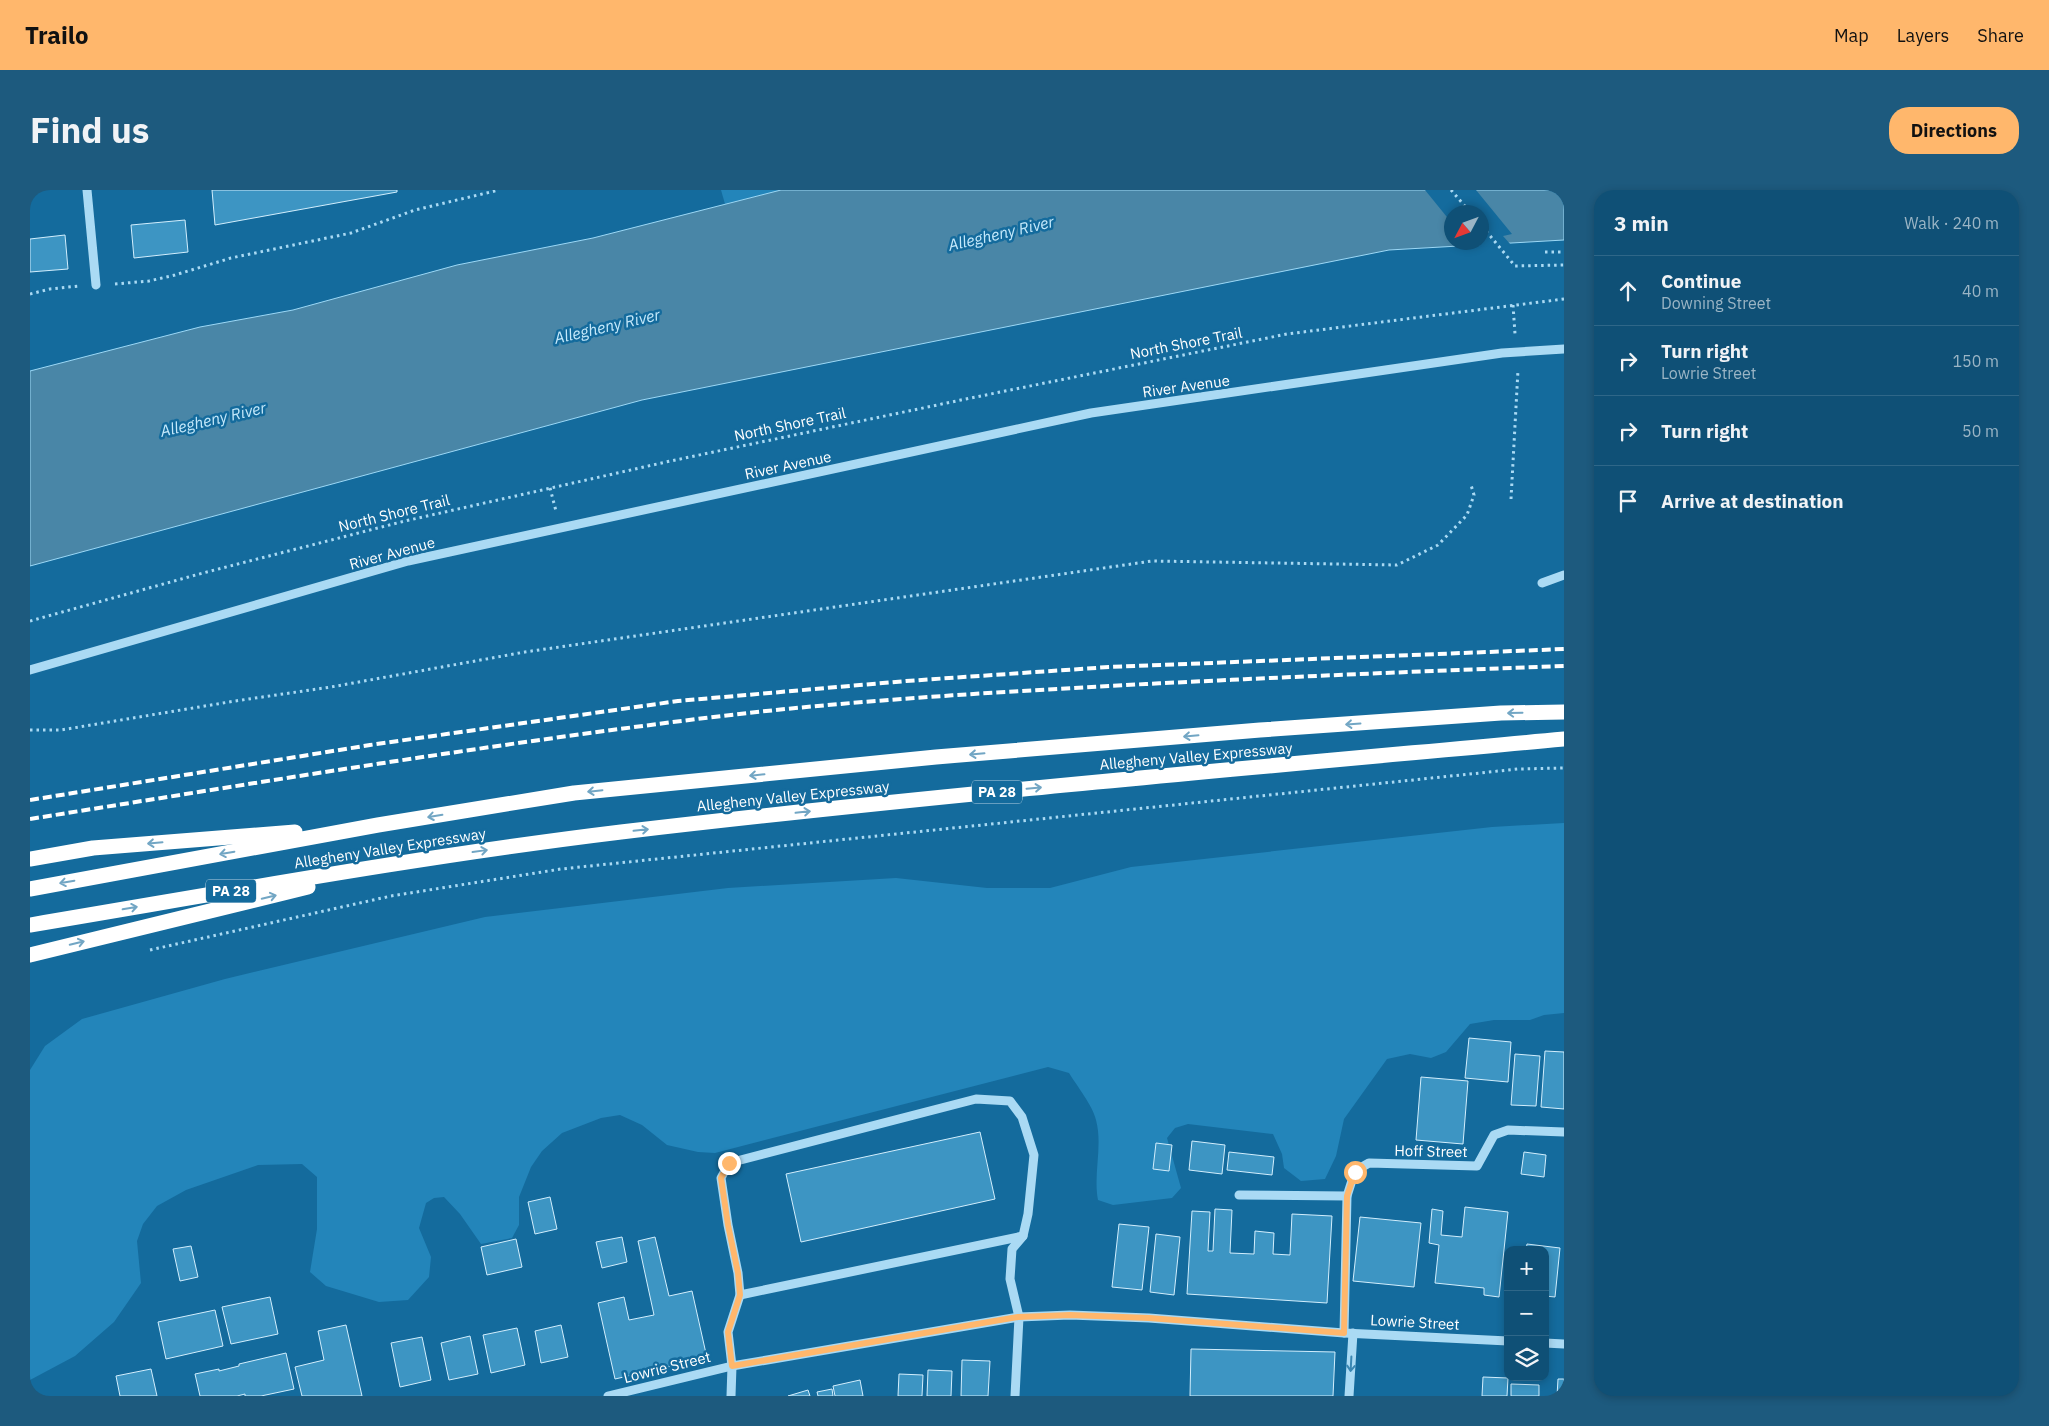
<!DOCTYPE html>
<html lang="en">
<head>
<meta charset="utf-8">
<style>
	:root { --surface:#0f5076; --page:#1d5a7e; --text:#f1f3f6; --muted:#9bb5c5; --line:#2f6788; --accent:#ffb76c }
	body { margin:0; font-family:"IBM Plex Sans",sans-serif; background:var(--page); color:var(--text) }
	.controls { position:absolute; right:15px; bottom:15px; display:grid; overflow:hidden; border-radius:10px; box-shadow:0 2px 8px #0003 }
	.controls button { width:45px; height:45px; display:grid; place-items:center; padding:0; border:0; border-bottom:1px solid var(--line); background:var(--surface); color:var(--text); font:25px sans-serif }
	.compass { position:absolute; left:1414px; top:15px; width:45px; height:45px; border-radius:50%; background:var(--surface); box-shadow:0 2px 8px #0003; rotate:229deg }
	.stop { position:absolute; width:15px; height:15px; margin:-11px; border:4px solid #ffb76c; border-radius:50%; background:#fff }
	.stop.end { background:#ffb76c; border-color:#fff; box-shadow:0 1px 5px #0008 }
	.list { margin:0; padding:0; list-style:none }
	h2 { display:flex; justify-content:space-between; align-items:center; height:65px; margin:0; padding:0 20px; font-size:21px }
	h2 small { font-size:16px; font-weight:400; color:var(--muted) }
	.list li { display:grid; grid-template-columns:32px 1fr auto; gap:15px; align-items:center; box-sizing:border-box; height:70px; padding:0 20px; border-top:1px solid var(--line) }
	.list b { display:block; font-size:19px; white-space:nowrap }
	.list p { margin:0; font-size:16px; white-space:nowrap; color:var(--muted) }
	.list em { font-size:16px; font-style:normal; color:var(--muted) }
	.icon { flex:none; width:28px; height:28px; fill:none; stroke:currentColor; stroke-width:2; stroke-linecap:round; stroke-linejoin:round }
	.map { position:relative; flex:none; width:1534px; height:1206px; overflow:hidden; border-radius:20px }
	header { display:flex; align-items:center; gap:30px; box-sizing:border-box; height:70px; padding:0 25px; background:var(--accent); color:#111 }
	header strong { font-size:24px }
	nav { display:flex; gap:28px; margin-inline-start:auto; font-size:18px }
	.intro { display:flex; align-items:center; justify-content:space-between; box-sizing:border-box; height:120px; padding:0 30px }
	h1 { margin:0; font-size:35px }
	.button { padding:12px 22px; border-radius:20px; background:var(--accent); color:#111; font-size:18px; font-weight:700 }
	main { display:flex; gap:30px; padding:0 30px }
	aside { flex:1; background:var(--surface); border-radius:20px; box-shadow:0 2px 8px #0003 }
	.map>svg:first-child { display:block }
	.green { fill:#2385ba }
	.water { fill:#4986a7; stroke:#9cd8f6; fill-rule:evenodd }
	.pier { fill:#146b9d }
	.building { fill:#3d95c3; stroke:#d2eefd }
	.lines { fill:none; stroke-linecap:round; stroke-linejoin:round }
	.path { stroke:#aadaf4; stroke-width:3; stroke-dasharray:2.5 4; stroke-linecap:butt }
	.minor { stroke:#aadaf4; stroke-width:9 }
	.highway { stroke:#fff; stroke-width:15 }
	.rail { stroke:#fff; stroke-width:4; stroke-dasharray:9 4; stroke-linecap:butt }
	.oneway { stroke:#72a6c4 }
	.oneway2 { stroke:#3a87b3 }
	.route { stroke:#ffb76c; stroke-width:6 }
	.labels { text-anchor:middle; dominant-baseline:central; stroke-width:5; stroke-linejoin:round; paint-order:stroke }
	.shield { fill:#146b9d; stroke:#b8d3e2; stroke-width:1 }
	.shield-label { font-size:14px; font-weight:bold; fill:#fff }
	.street-label { font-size:15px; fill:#fff; stroke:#146b9d }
	.water-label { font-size:16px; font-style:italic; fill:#c5e9fb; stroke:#146b9d }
</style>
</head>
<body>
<header>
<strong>Trailo</strong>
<nav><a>Map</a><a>Layers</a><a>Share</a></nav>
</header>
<div class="intro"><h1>Find us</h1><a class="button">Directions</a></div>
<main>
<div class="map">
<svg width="1534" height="1206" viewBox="0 0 1534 1206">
	<rect width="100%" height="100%" fill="#146b9d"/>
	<!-- green -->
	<g class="green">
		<path d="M691,0H751L695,14Z"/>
		<path d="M1534,633V823L1514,825L1500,830H1464L1440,834L1416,862L1401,868L1380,864L1357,869L1314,929L1306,966L1295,989L1271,991L1254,978L1252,964L1243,944L1158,934L1145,938L1137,948L1151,998L1142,1008L1083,1015L1068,1010C1063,984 1073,956 1066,930C1063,916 1047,896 1039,883L1018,877L685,963L668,962L637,955L612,935L590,925L571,928L532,943L512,961L501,977L489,1007V1035L482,1048L451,1054L430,1024L414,1007L404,1008L396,1013L389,1038L401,1067L399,1087L378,1110L349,1112L296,1096L280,1082L287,1039V987L272,974L228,975L156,1000L127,1016L113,1034L107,1051L111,1093L84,1132L45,1166L0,1190V880L15,856L52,829L195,789L455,727L698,698L866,688L957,698H1020L1101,677L1462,637Z"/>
	</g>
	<!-- water -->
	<path class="water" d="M751,0H1534V50L1359,60L612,210L0,376V181L170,137L263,120L427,75L563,48ZM1422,22H1452V52H1422Z"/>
	<!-- pier -->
	<path class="pier" d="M1395,0H1446L1482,44L1473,46L1481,55L1451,57L1447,53L1452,52V22H1422L1421,32Z"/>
	<!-- building -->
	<g class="building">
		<path d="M182,0H367V2L185,35Z"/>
		<path d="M155,30L158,62L104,68L101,35Z"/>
		<path d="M35,45L38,79L0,82V49Z"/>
		<path d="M1439,848L1481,852L1478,892L1435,888Z"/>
		<path d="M1515,861L1534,862V919L1511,917Z"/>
		<path d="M1485,864L1510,866L1506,916L1481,915Z"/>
		<path d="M1391,887L1438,891L1433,954L1386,950Z"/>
		<path d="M950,942L965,1009L771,1052L756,984Z"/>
		<path d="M1162,951L1195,955L1192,984L1159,980Z"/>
		<path d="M1126,953L1142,955L1139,981L1123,979Z"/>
		<path d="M1199,962L1244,967L1242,985L1197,980Z"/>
		<path d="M1494,962L1516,965L1514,987L1491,984Z"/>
		<path d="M520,1007L527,1039L505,1044L498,1012Z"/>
		<path d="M1435,1017L1478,1022L1469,1107L1454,1105V1098L1405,1093L1409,1055L1399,1053L1402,1019L1413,1021L1411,1045L1432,1047Z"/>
		<path d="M1185,1019L1202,1020L1200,1063L1224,1064L1225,1041L1244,1043L1243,1064L1260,1065L1262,1024L1302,1026L1297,1113L1157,1104L1162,1021L1180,1022L1178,1061H1183Z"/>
		<path d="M1330,1027L1391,1033L1384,1097L1323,1091Z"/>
		<path d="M1089,1034L1119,1037L1112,1100L1082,1097Z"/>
		<path d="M1126,1044L1150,1047L1144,1105L1120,1102Z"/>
		<path d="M592,1047L597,1072L572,1078L566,1052Z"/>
		<path d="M625,1047L639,1106L662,1101L677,1168L585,1189L568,1113L594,1107L599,1130L624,1125L608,1051Z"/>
		<path d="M486,1049L492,1077L457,1085L451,1057Z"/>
		<path d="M1497,1054L1530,1058L1525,1107L1515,1106V1060H1496Z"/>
		<path d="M161,1056L168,1087L150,1091L143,1059Z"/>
		<path d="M240,1107L248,1144L201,1154L192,1117Z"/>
		<path d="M185,1120L193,1156L136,1169L128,1132Z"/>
		<path d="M316,1135L332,1206H272L265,1177L294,1170L288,1141Z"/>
		<path d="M531,1135L538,1167L511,1173L505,1141Z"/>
		<path d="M487,1138L495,1175L461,1183L453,1145Z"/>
		<path d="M440,1146L448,1184L419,1190L411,1153Z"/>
		<path d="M392,1147L401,1190L370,1197L361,1153Z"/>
		<path d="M1161,1159L1305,1162L1303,1206H1160Z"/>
		<path d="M256,1163L264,1199L231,1206H215V1204L207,1206H170L165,1184L189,1179V1181L209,1176V1174Z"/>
		<path d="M932,1170L960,1171L958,1206H931Z"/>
		<path d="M121,1179L127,1206H90L86,1186Z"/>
		<path d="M898,1180L922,1181L921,1206H897Z"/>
		<path d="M869,1184L893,1185L892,1206H868Z"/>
		<path d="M1453,1187L1478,1188L1477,1206H1452Z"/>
		<path d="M1528,1189H1534V1206H1527Z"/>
		<path d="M830,1190L833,1206H805L803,1196Z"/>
		<path d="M1481,1194L1509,1195V1206H1481Z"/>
		<path d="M802,1199L803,1206H788L787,1202Z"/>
		<path d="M778,1200L780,1206H758Z"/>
	</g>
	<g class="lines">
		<!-- path -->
		<g class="path">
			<path d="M1421,0L1440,22"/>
			<path d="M1452,36L1485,76L1534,75"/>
			<path d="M1515,62H1534"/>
			<path d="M85,94L119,91L145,85L201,68L321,43L385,20L469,0"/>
			<path d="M0,104L20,99L49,96"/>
			<path d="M1483,115L1485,144"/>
			<path d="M520,298L526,321"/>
			<path d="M1481,309L1488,180"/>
			<path d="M0,431L173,383L375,331L636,272L931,210L1257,144L1534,109"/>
			<path d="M0,540H31L205,511L301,497L495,462L1122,371L1367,375L1408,355L1437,325L1444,305L1441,295"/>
			<path d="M120,760L361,706L531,679L1488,579L1534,578"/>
		</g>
		<!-- minor -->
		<g class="minor">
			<path d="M57,0L66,95"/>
			<path d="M1512,393L1534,385"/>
			<path d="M0,480L378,371L1061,223L1472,163L1534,159"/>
			<path d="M1209,1005L1317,1006"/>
			<path d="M710,1105L993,1046"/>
			<path d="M1314,1143L1317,1006L1325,981L1339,973L1447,976L1464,945L1478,940L1534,942"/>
			<path d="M1515,1153L1534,1154"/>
			<path d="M578,1206L702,1176L989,1127L1040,1125L1119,1128L1314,1143L1478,1151"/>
			<path d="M701,1206L702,1176L698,1142L710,1105L708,1083L698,1035L691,988L699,973L946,909L980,911L992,927L1004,965L998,1024L993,1046L982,1059L980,1089L989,1127L985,1206"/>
			<path d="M1319,1206L1323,1143"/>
		</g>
		<!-- highway -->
		<g class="highway">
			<path d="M0,669L63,658L265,642"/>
			<path d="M0,699L348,635L544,603L906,567L1230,540L1471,523L1534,522"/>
			<path d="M0,735C197,702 393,666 591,642C905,605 1219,578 1534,549"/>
			<path d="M0,765L278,697"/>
		</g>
		<!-- rail -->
		<g class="rail">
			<path d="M0,610L340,555L648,511L876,491L1079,477L1534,459"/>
			<path d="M0,629C225,593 449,556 675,528C821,510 969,502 1116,494C1255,487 1394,481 1534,476"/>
		</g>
	</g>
	<!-- one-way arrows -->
	<defs><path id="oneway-shaft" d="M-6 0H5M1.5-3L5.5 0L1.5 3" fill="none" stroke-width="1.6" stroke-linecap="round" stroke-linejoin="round" transform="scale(1.25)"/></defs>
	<g class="oneway">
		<use href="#oneway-shaft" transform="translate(1485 523) rotate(179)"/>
		<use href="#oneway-shaft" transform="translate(1323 534) rotate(176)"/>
		<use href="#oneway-shaft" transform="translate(1161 546) rotate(175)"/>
		<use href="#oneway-shaft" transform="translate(947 564) rotate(175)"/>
		<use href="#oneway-shaft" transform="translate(727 585) rotate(174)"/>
		<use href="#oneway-shaft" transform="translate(1004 598) rotate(-5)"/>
		<use href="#oneway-shaft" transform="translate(565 601) rotate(174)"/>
		<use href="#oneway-shaft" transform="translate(773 622) rotate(-6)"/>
		<use href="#oneway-shaft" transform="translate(405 626) rotate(171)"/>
		<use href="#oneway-shaft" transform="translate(611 640) rotate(-6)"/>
		<use href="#oneway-shaft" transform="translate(125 653) rotate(175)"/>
		<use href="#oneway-shaft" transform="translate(450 661) rotate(-8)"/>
		<use href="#oneway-shaft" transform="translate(197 663) rotate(170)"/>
		<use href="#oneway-shaft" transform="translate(37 692) rotate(170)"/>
		<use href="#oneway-shaft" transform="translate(239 707) rotate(-14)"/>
		<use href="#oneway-shaft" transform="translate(100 718) rotate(-10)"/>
		<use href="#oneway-shaft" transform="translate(47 753) rotate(-14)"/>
	</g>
	<use class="oneway2" href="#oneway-shaft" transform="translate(1321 1174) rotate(93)"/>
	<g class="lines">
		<!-- route -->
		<path class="route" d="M699,973L691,988L698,1035L708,1083L710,1105L698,1142L702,1176L988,1127L1040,1125L1119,1128L1314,1143L1317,1006L1325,982"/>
	</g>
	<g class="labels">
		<!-- shield labels -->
		<g class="shield">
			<rect x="942" y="590.5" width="50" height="23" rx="4"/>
			<rect x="176" y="689.5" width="50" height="23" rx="4"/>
		</g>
		<g class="shield-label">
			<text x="967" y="602">PA 28</text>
			<text x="201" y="701">PA 28</text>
		</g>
		<!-- street labels -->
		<g class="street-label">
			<text transform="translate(1156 153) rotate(-11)">North Shore Trail</text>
			<text transform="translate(1156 196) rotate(-8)">River Avenue</text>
			<text transform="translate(760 234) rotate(-12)">North Shore Trail</text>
			<text transform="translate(758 275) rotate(-12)">River Avenue</text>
			<text transform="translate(364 323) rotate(-14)">North Shore Trail</text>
			<text transform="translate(362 363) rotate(-15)">River Avenue</text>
			<text transform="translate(1166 566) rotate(-5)">Allegheny Valley Expressway</text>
			<text transform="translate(763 606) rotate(-6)">Allegheny Valley Expressway</text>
			<text transform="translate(360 658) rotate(-9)">Allegheny Valley Expressway</text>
			<text transform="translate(1401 961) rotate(1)">Hoff Street</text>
			<text transform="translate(1385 1132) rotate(3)">Lowrie Street</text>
			<text transform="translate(637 1177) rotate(-14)">Lowrie Street</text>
		</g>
		<!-- water labels -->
		<g class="water-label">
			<text transform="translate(971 43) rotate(-13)">Allegheny River</text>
			<text transform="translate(577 136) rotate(-13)">Allegheny River</text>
			<text transform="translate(183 229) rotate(-13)">Allegheny River</text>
		</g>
	</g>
</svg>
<div class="controls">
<button>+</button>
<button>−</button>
<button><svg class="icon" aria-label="layers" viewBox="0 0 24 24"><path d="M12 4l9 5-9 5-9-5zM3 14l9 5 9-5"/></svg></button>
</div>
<svg class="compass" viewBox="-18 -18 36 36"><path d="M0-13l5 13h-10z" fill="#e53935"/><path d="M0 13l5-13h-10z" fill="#9bb5c5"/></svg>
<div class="stop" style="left:1325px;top:982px"></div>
<div class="stop end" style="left:699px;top:973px"></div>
</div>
<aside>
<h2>3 min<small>Walk · 240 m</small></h2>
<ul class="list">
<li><svg class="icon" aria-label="ahead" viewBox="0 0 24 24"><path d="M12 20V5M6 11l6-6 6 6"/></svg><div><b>Continue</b><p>Downing Street</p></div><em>40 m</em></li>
<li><svg class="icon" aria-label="right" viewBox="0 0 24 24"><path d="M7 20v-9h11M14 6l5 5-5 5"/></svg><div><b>Turn right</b><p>Lowrie Street</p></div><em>150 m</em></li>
<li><svg class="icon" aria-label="right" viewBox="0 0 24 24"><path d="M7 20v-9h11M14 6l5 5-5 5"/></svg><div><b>Turn right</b></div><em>50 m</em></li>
<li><svg class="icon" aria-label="arrive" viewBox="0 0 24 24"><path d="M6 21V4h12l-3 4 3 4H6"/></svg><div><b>Arrive at destination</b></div></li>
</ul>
</aside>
</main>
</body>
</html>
